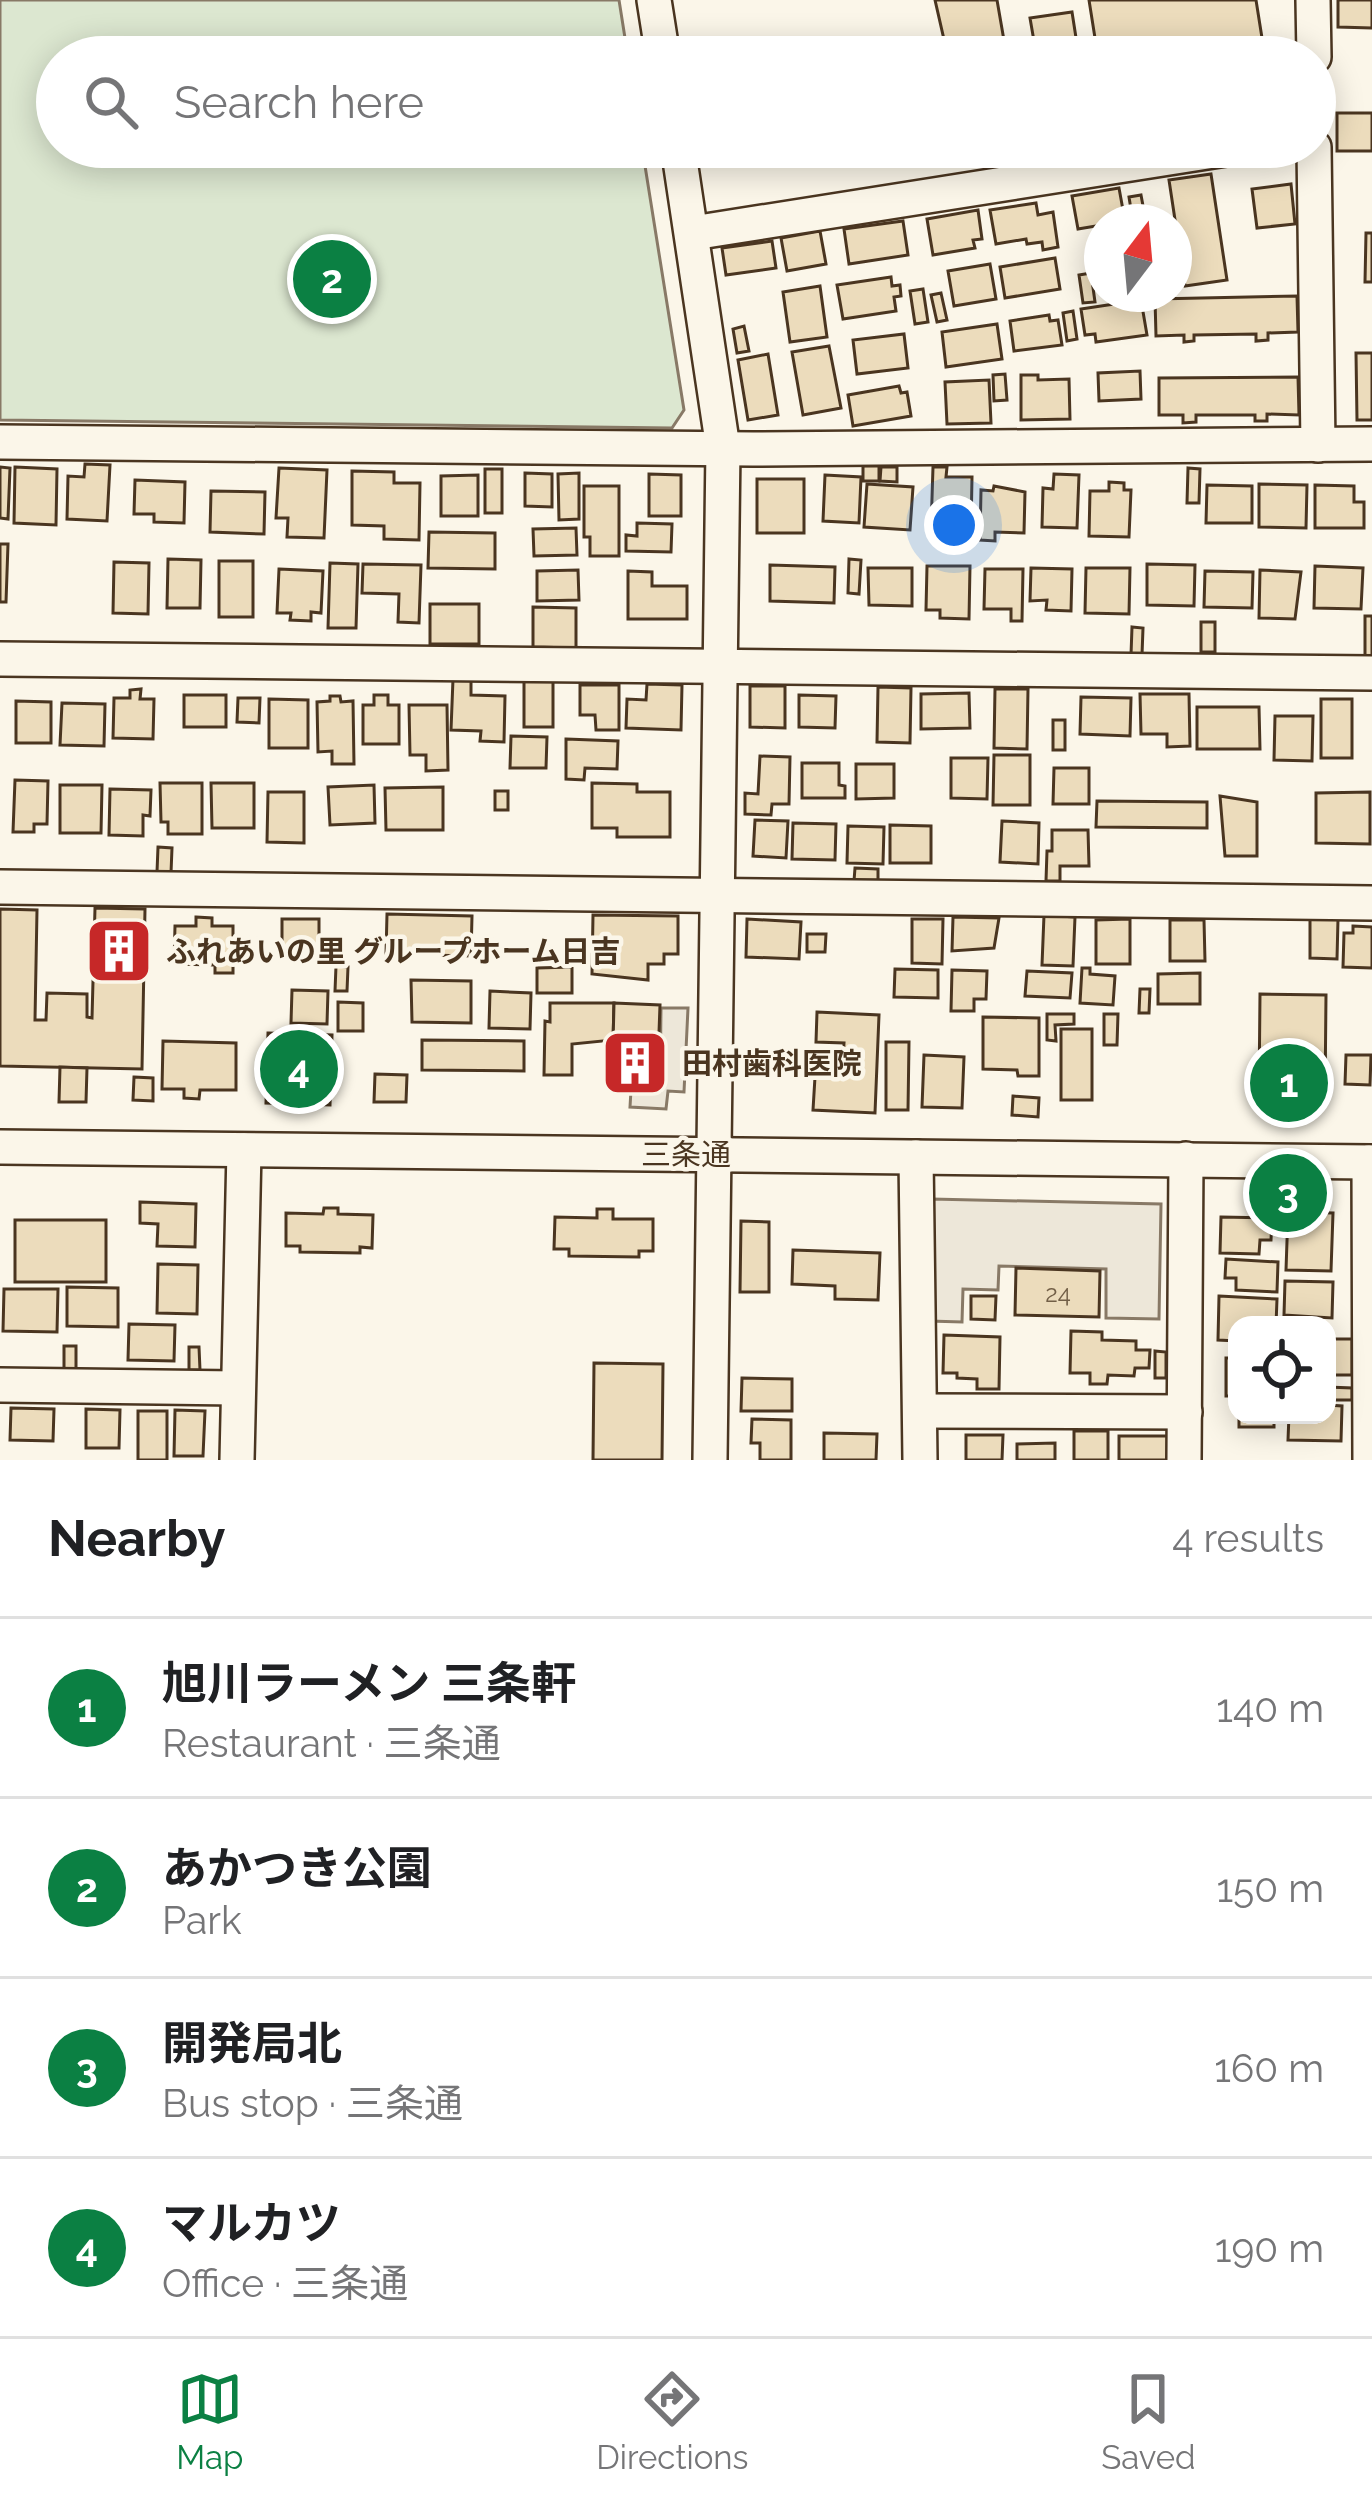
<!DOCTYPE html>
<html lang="en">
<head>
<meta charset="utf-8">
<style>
	:root { --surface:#fff; --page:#f2f2f2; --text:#202124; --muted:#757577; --line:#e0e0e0; --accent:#0b8043 }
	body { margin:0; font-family:Raleway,"Noto Sans JP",sans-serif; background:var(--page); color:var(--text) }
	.controls { position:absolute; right:36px; bottom:36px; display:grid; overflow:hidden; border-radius:24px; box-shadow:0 6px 30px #0003 }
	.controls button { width:108px; height:108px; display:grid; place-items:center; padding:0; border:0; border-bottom:3px solid var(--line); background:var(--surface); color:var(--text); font:60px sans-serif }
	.compass { position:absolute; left:1084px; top:204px; width:108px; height:108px; border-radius:50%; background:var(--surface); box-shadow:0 6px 30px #0003; rotate:16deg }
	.you { position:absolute; left:954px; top:525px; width:42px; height:42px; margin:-30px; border:9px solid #fff; border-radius:50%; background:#1a73e8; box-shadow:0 0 0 18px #1a73e833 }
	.badge { display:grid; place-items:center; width:78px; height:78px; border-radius:50%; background:var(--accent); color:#fff; font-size:39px; font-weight:700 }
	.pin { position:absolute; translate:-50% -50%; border:6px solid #fff; box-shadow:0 3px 12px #0006 }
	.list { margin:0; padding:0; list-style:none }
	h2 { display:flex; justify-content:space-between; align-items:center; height:156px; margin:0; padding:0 48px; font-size:51px }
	h2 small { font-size:39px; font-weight:400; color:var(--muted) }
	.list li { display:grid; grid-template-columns:78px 1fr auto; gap:36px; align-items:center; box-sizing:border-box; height:180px; padding:0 48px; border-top:3px solid var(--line) }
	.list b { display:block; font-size:45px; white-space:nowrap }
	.list p { margin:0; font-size:39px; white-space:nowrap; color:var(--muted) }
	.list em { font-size:39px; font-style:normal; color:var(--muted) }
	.icon { flex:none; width:66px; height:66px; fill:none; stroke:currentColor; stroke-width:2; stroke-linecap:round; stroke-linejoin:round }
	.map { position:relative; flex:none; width:1372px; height:1460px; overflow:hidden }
	.search { position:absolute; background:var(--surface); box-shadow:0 6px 30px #0003; left:36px; right:36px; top:36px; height:132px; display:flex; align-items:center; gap:30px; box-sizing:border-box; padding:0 42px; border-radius:66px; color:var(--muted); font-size:45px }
	.sheet { height:876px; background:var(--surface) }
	nav { display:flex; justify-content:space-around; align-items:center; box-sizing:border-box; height:168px; border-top:3px solid var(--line); background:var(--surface); font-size:33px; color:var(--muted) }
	nav a { display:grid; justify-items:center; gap:6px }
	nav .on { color:var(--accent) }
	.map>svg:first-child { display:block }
	.green { fill:#dce7d0; stroke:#887966; stroke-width:3 }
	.parking { fill:#ede7d9; stroke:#887966; stroke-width:3 }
	.building { fill:#ecdcbc; stroke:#4a3520; stroke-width:3 }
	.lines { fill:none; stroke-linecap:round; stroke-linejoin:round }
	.minor-casing { stroke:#4a3520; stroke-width:38 }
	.minor { stroke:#fbf6e9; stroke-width:33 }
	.labels { text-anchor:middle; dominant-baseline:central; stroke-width:9; stroke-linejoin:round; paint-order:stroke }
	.number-label { font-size:24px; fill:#725f47 }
	.poi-label { font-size:30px; font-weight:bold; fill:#4a3520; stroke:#fbf6e9; text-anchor:start }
	.street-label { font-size:30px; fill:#4a3520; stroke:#fbf6e9 }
</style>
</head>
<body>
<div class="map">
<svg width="1372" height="1460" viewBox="0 0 1372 1460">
	<rect width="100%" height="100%" fill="#fbf6e9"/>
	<!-- green -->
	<path class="green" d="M0,0H619L628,57H57V147H642L684,410L672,428L0,420Z"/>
	<!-- parking -->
	<g class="parking">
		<path d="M661,1008H688L684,1092L668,1091L666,1109L630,1107L631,1090L660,1091Z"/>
		<path d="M931,1199L1161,1204L1159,1319L1106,1318V1269L999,1266L998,1290L963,1289L962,1322L929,1321Z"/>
	</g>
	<!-- building -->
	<g class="building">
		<path d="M935,0H997L1006,52L1035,47L1030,18L1072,12L1079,57H948Z"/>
		<path d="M1089,0H1256L1265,57H1098Z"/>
		<path d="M1338,0H1372V28L1338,27Z"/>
		<rect x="1337" y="113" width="35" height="38"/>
		<path d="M1211,174L1227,280L1185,286L1169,180Z"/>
		<path d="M1291,184L1295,224L1257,228L1252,189Z"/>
		<path d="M1119,188L1125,221L1102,222V225L1078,229L1072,196Z"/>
		<path d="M1141,195L1146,222H1133L1129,197Z"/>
		<path d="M1036,203L1038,215L1053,212L1058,247L1043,250L1042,242L1027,244L1026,239L996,244L990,210Z"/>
		<path d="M978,210L982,239L973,240L975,248L933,255L927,219Z"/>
		<path d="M903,221L908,255L849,264L844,229Z"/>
		<path d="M820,231L826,264L787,271L781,238Z"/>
		<path d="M1366,233H1372V282H1365Z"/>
		<path d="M772,241L776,268L726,275L722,248Z"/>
		<path d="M1055,258L1060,289L1005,298L1000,267Z"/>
		<path d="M990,264L996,299L954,306L948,271Z"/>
		<path d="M1091,273L1095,302L1083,303L1079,275Z"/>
		<path d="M891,277L892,286L900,285L901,296L894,297L896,311L843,319L837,285Z"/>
		<path d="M820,286L827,337L790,342L783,292Z"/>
		<path d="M923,289L928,322L915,324L910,291Z"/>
		<path d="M941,293L947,320L937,322L931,295Z"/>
		<path d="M1297,296L1298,332L1268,333V340L1256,341V334L1194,335V341L1184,342V335L1156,336L1155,299Z"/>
		<path d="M1141,300L1147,335L1096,342L1095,334L1085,335L1081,309Z"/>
		<path d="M1073,311L1077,339L1067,341L1063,313Z"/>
		<path d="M1049,315L1050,321L1058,320L1062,345L1014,351L1010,321Z"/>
		<path d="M997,324L1002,359L946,367L942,332Z"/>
		<path d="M744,326L749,351L737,353L733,329Z"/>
		<path d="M904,334L908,368L857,374L853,340Z"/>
		<path d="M829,346L841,408L803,415L792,352Z"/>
		<path d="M1356,353H1372V420H1357Z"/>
		<path d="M768,354L778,415L748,420L738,360Z"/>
		<path d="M1140,371L1141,399L1099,401L1098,373Z"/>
		<path d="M1005,374L1007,400L994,401L993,375Z"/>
		<path d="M1021,375H1038V380L1069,379L1070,419L1021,420Z"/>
		<path d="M1298,377L1299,415L1267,414V421H1255V415H1196V422L1183,423V415H1159V378Z"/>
		<path d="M989,380L991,423L947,424L945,382Z"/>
		<path d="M899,386L901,393L907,392L911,416L853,426L848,395Z"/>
		<path d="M85,464L110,465L107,521L67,519L68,476L84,477Z"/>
		<rect x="863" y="466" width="16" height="15"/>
		<path d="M0,467L10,468L8,519L0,518Z"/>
		<path d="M15,467L57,469L56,525L14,523Z"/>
		<path d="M881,467H897V482L880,481Z"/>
		<path d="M933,467H947L946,477H972L971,531L931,530Z"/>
		<path d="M279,468L327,470L324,538L287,537L288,518H276Z"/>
		<path d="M1188,468L1200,469L1199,503H1187Z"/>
		<rect x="485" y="469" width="17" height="44"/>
		<path d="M352,471L394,472V483H420L419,540L384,539V526L352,525Z"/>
		<path d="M525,473L552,474V507L525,506Z"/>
		<path d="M579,473V519L559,520L558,474Z"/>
		<path d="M649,474L681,475V516H649Z"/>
		<path d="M1054,474L1079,475L1077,528L1042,527L1043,488L1053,489Z"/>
		<path d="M478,475V516H441V476Z"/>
		<path d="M825,475L861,477L859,523L823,521Z"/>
		<rect x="757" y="479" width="47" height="54"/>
		<path d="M135,480L185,482L184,523L154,522V514H134Z"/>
		<path d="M1109,482L1124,483V490H1131L1129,537L1089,536L1090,491H1109Z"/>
		<path d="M867,484L913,487L910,530L864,527Z"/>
		<path d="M1259,484L1307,485L1306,528L1259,527Z"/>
		<path d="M1207,485L1252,486V523H1206Z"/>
		<path d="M1315,485L1354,486V502H1364V528H1315Z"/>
		<path d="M584,486H619V556H590V537H584Z"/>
		<path d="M994,486L1025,492L1024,533L995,532V541L980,540L981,490L993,491Z"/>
		<path d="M211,491L265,492L264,534L210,532Z"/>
		<path d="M637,523L672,524L671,552L626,551V535L637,536Z"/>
		<path d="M576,528L577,555L534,556L533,529Z"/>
		<path d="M429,532L495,533V569L428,568Z"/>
		<path d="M0,544H8L6,602H0Z"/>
		<path d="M168,559L201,560L200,608H167Z"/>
		<path d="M849,559L861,560L859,594L848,593Z"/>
		<rect x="219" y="561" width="34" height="56"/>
		<path d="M114,562L149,563L148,614L113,613Z"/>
		<path d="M330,563L358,564L356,628H328Z"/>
		<path d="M363,564L421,565L419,623L398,622L399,594L362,593Z"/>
		<path d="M1147,564L1195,565L1194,606L1147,605Z"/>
		<path d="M770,565L835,567L834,603L770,601Z"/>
		<path d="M927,566H970L969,619L940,618V610H926Z"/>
		<path d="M1315,566L1363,568L1361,609L1314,608Z"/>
		<path d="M868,568H912V606L869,605Z"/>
		<path d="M1031,568L1072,569L1071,611L1046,610L1047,600L1030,601Z"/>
		<path d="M1086,568H1130L1129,614L1085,613Z"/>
		<path d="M279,569L323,571L321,613L311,612V621L290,620L291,613H277Z"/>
		<path d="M985,569H1023L1022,621H1011V609H984Z"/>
		<path d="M578,570L579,600L537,601V571Z"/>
		<path d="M1260,570L1301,572L1295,619L1259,618Z"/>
		<path d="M628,571L652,572V586H687V619H628Z"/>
		<path d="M1205,571L1253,572L1252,608L1204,607Z"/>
		<rect x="430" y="604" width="49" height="40"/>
		<path d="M533,607L576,608V648L533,647Z"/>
		<rect x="1365" y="616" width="7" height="43"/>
		<rect x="1201" y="622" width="14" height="30"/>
		<path d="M1132,627L1143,628L1142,655H1131Z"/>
		<path d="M453,679L471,680V695L505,696L504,742L480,741L481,731L451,730Z"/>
		<rect x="524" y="681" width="29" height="46"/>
		<path d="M647,684L682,685L681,730L626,728L627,699L646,700Z"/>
		<path d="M580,685H619V730H596L595,715H580Z"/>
		<path d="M750,686H785V728L750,727Z"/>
		<path d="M878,687L911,688L910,743L877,742Z"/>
		<path d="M141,689L140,699H154L153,739L113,738L114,698H130V690Z"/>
		<path d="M995,689H1028L1027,749L994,748Z"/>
		<path d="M969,693L970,728L921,729V694Z"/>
		<path d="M1140,694H1189L1190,746L1167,747V734H1141Z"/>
		<rect x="184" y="695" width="42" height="32"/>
		<path d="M374,695H388V705H399V744H363V705H374Z"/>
		<path d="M799,695L836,696L835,728L799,727Z"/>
		<path d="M330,696H340L341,702L353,701L354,764H332V751L318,752L317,702L330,701Z"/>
		<path d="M1081,697L1131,698L1130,736L1080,734Z"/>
		<path d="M238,698H260L259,723L237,722Z"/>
		<path d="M269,699L308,700V748H269Z"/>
		<rect x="1321" y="699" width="31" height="59"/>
		<path d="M16,701L51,702V743H16Z"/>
		<path d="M62,703L105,704L104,746L60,745Z"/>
		<path d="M409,705H447L448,770L426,771V755H410Z"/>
		<path d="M1197,707H1259L1260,749H1197Z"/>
		<path d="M1275,716H1313L1312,761L1274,760Z"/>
		<rect x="1053" y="720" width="12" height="30"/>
		<path d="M511,736L547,737L546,768H510Z"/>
		<path d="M566,739L618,741L617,769L585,768L584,780L566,779Z"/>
		<path d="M994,755H1030V805H993Z"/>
		<path d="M760,756L790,757L789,804H772L771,815L745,814V793L758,794Z"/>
		<path d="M951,758H988L987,799L951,798Z"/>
		<path d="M802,763H839V785L845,786V798H802Z"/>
		<path d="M856,764H894V798L856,799Z"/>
		<path d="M1054,768H1089V804H1053Z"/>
		<path d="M15,780L48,781L47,824H34V832H13Z"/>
		<path d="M160,783H202V834H168V822H161Z"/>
		<path d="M211,783H254V828H212Z"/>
		<path d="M592,783L637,784V792H670V837H617V828H592Z"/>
		<path d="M60,785H102L101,833H60Z"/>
		<path d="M374,785L375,823L330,825L328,787Z"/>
		<path d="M443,787V830H386L385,788Z"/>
		<path d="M110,789L151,790L150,816L143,815V836L109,835Z"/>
		<rect x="495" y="791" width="13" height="19"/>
		<path d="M268,792H304V843L267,842Z"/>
		<path d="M1370,792V844L1316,843V793Z"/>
		<path d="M1220,796L1257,802V856H1225Z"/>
		<path d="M1097,801L1207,802V828L1096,827Z"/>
		<path d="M755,820L788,821L786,858L753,856Z"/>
		<path d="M1002,821L1039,823L1038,864L1000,862Z"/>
		<path d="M793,823L836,824L835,860L792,859Z"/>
		<path d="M890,825L931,826V863H890Z"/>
		<path d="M848,826L884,827L883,864L847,863Z"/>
		<path d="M1052,830H1088L1089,866H1060V881H1046L1047,851H1052Z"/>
		<path d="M158,847L172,848L171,873L157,872Z"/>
		<path d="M855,868L878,869V882L854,881Z"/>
		<path d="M95,908L145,909L142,1069L0,1066V909L37,910L35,1020H46L47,993L87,994V1017L92,1018Z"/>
		<path d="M387,914L472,916L471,956L386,954Z"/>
		<path d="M593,915L678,916V954H664V964H648V980L592,974Z"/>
		<path d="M1044,915L1075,917L1073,966L1042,965Z"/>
		<path d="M196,917L212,918V926H233V973H215V965L174,964L175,926H196Z"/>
		<path d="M953,917L999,918L994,948L952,951Z"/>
		<path d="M282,919H319V954L282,953Z"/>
		<path d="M747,919L801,922L799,959L746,957Z"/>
		<path d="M912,919H943L942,964L912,963Z"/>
		<path d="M1130,919V964H1096V920Z"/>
		<path d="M1310,919H1338L1337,959L1310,958Z"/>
		<path d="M1170,920H1204L1205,961H1170Z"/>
		<path d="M1353,926L1372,927V968L1343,967L1344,933H1353Z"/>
		<path d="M807,934H826L825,952H807Z"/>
		<path d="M336,966L348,967L347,991H335Z"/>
		<path d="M572,967V993H537V968Z"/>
		<path d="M1082,968H1090V974L1115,976L1113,1005L1080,1003Z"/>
		<path d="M895,969L938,970V998L894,997Z"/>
		<path d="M952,970L987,971L986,999H974V1011H951Z"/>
		<path d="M1027,971L1072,973L1070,998L1025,996Z"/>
		<path d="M1200,973V1004H1158V974Z"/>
		<path d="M411,980L471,981V1023L412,1022Z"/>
		<path d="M1140,989H1150L1149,1013H1139Z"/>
		<path d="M292,990L328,991L327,1024L291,1023Z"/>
		<path d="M490,991L531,993L530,1029L489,1028Z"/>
		<path d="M1260,994L1326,995L1325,1098L1259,1097Z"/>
		<path d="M338,1002L363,1003V1031H338Z"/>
		<path d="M550,1003H614L613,1040L572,1044V1075H544L545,1021L550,1022Z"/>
		<path d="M614,1003L660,1005L657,1088L612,1086Z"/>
		<path d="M817,1012L879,1015L875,1113L813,1110L815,1077L842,1078L844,1043L816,1042Z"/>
		<path d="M1047,1014H1074V1024L1055,1025L1056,1041L1047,1040Z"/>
		<path d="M1104,1014H1118L1117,1045H1104Z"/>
		<path d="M983,1017L1039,1018V1076H1018L1017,1070L983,1069Z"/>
		<rect x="1061" y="1029" width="31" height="71"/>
		<path d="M268,1033L332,1035L330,1105L266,1103Z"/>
		<path d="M422,1040L524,1041V1071L422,1070Z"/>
		<path d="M163,1041L236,1043V1090H200L199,1099L184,1098V1089H162Z"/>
		<path d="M886,1042H909L908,1110H886Z"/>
		<path d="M924,1055L964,1057L962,1108L922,1107Z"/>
		<path d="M1346,1055H1371L1370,1085L1345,1084Z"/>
		<path d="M60,1067L87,1068L86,1102H59Z"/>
		<path d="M375,1074L407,1075L406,1102H374Z"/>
		<path d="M134,1077L153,1078V1101L133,1100Z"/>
		<path d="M1013,1096L1039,1098L1038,1117L1012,1115Z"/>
		<path d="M140,1202L196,1204L195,1247L157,1246L158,1224L140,1223Z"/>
		<path d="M324,1208H338V1214L373,1215L372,1248L360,1247V1253L300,1252V1246H286V1213L323,1214Z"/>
		<path d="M597,1209H613V1219H653V1251H639V1257L569,1256V1249H554L555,1217L597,1218Z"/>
		<path d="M1288,1212L1333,1213L1331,1271L1286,1270Z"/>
		<path d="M1221,1217L1272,1218L1271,1240H1260L1259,1254L1220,1253Z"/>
		<rect x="15" y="1220" width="91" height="62"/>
		<path d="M741,1221L769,1222V1292H740Z"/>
		<path d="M793,1250L880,1253L878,1300L835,1299V1286L792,1284Z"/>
		<path d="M1226,1259L1278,1262L1277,1292L1236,1290V1278H1225Z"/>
		<path d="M158,1264L198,1265L197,1314L157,1313Z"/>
		<path d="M1016,1268L1100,1271L1099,1317L1015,1315Z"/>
		<path d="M1285,1281L1333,1282L1332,1318L1284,1315Z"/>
		<path d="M67,1287L118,1288V1327L67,1326Z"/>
		<path d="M4,1289H58L57,1332L3,1331Z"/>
		<path d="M971,1296H996L995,1320L971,1319Z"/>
		<path d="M1219,1296L1277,1299L1276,1325H1237V1341L1218,1340Z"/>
		<path d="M129,1324L175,1325L174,1361L128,1360Z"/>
		<path d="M1071,1331L1102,1332V1340L1136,1341V1350H1150L1149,1368H1135L1134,1376L1108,1375L1107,1384H1090V1373H1070Z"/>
		<path d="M944,1335L1000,1337L999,1389H977V1379L957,1378V1373H943Z"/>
		<rect x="1327" y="1339" width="25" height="36"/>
		<rect x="64" y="1346" width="12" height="26"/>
		<path d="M189,1347H199L200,1370H189Z"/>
		<path d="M1155,1351L1166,1352V1378H1155Z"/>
		<rect x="1226" y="1358" width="11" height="38"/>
		<path d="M594,1363L663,1364L662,1460H593Z"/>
		<path d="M742,1378L792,1379V1411H741Z"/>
		<path d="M1327,1387L1352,1388V1400H1327Z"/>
		<path d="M1327,1405L1342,1406L1341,1441L1288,1440L1289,1415H1327Z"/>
		<path d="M11,1408L54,1409L53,1441L10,1440Z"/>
		<path d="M86,1409L120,1410L119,1448H86Z"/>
		<path d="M175,1410L205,1411L203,1456H174Z"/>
		<rect x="138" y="1411" width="29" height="49"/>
		<rect x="1239" y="1415" width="35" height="12"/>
		<path d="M752,1419L791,1420V1460H760V1443H751Z"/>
		<rect x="1074" y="1431" width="34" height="29"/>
		<path d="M824,1433L877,1434L876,1460H824Z"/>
		<path d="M966,1435H1003L1002,1460H966Z"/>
		<rect x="1119" y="1436" width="49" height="24"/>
		<path d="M1055,1443V1460H1017V1444Z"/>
	</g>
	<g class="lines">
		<!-- minor casing -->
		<g class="minor-casing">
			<g id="minor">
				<path d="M654,0L663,57"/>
				<path d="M1313,0L1314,57"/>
				<path d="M678,147L723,448L710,1460"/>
				<path d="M1314,147L1318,445"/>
				<path d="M693,233L1239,147"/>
				<path d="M0,442L753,449L1372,444"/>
				<path d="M0,659L1372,673"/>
				<path d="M0,887L1372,903"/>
				<path d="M0,1147L1372,1162"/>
				<path d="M916,1157L920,1460"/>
				<path d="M1369,1162L1370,1460"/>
				<path d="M0,1385L237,1388"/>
				<path d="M921,1411L1185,1412"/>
				<path d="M237,1460L244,1150"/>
				<path d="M1184,1460L1186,1159"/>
			</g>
		</g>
		<!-- minor -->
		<use href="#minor" class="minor"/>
	</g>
	<!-- icons -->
	<defs>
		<g id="building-square" transform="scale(3.45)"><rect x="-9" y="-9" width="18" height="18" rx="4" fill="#c62828" stroke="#fbf6e9"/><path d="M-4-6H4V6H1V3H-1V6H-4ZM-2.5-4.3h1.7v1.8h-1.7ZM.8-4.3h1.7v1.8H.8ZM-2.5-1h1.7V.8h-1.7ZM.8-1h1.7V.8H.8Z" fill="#fff"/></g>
	</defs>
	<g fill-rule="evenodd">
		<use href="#building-square" x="119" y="951"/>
		<use href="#building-square" x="635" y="1063"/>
	</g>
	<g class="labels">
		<!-- number labels -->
		<g class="number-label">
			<text x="1058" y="1293">24</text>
		</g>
		<!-- poi labels -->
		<g class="poi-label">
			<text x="166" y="951">ふれあいの里 グループホーム日吉</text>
			<text x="682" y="1063">田村歯科医院</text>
		</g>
		<!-- street labels -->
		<g class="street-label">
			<text x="686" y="1154">三条通</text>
		</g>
	</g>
</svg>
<div class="controls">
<button><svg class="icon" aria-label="locate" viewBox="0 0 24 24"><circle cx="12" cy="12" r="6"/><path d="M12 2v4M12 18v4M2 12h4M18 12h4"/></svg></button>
</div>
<svg class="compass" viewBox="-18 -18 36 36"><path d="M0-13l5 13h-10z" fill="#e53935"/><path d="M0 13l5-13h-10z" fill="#757577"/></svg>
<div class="you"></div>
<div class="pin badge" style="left:1289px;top:1083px">1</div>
<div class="pin badge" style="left:332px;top:279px">2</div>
<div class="pin badge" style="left:1288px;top:1193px">3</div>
<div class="pin badge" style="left:299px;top:1069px">4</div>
<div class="search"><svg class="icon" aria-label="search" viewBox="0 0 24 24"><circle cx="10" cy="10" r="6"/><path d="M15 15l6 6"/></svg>Search here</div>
</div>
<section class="sheet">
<h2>Nearby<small>4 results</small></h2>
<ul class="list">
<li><span class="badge">1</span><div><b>旭川ラーメン 三条軒</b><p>Restaurant · 三条通</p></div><em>140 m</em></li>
<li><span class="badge">2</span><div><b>あかつき公園</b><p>Park</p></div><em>150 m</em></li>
<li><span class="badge">3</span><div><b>開発局北</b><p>Bus stop · 三条通</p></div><em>160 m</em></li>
<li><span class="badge">4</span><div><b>マルカツ</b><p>Office · 三条通</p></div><em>190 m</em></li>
</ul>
</section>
<nav>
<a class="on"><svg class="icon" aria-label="map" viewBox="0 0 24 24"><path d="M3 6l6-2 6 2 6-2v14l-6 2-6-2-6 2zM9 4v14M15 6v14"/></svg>Map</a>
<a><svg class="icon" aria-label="directions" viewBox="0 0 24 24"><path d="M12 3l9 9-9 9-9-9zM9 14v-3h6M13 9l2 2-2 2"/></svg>Directions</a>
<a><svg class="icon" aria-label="saved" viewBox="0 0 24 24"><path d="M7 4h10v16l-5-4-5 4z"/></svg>Saved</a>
</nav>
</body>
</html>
